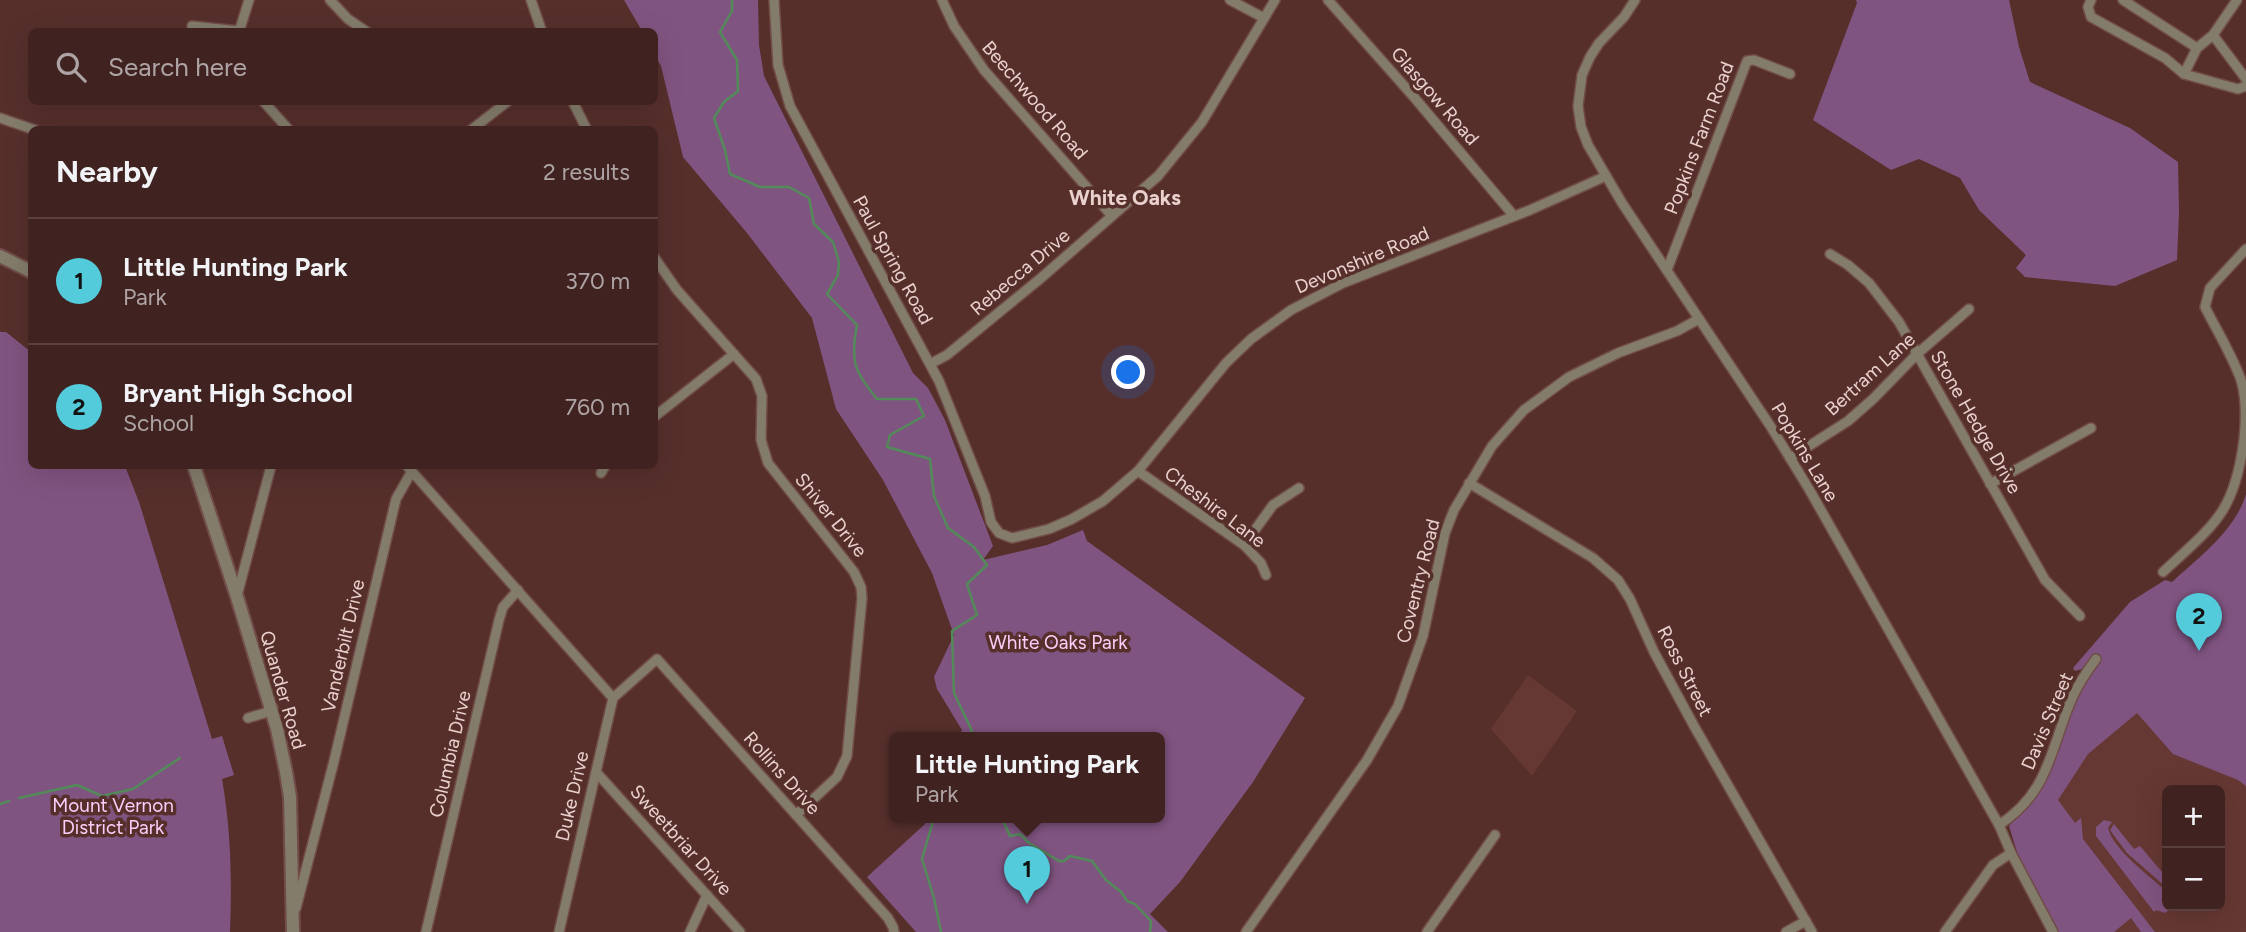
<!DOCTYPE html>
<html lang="en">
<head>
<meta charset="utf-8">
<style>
	:root { --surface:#402320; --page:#4b2f2d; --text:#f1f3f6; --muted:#aea4a5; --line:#59403e; --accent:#53cbda }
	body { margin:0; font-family:Figtree,sans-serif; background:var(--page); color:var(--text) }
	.controls { position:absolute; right:21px; bottom:21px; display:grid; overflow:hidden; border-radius:10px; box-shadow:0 7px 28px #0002 }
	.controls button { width:63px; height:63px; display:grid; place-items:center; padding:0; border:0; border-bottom:2px solid var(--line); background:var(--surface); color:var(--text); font:35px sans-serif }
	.you { position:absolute; left:1129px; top:373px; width:24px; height:24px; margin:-18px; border:5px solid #fff; border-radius:50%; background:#1a73e8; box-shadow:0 0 0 10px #1a73e833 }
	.badge { display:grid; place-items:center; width:46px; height:46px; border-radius:50%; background:var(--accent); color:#111; font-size:23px; font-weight:700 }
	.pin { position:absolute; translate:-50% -58px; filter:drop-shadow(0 2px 4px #0008) }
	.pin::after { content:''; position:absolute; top:37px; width:24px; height:21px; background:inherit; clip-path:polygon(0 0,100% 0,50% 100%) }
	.popup { position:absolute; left:889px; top:732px; width:276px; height:91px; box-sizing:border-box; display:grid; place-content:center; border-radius:10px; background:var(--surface); filter:drop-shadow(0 2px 5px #0005); font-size:23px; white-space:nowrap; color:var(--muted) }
	.popup b { font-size:26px; color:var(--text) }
	.popup::after { content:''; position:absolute; left:50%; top:100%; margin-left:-14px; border:14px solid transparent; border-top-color:var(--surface) }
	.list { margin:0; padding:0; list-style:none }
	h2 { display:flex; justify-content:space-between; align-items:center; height:91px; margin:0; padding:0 28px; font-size:30px }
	h2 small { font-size:23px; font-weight:400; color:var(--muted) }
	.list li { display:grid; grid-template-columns:46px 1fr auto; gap:21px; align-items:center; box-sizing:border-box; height:126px; padding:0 28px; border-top:2px solid var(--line) }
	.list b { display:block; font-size:26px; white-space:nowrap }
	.list p { margin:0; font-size:23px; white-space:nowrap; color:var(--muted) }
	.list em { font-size:23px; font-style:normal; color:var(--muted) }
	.icon { flex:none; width:38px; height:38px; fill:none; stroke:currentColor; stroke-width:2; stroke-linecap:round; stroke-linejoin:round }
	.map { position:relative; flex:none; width:2246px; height:932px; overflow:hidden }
	.search { position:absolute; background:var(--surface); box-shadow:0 7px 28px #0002; left:28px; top:28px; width:630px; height:77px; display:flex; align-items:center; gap:18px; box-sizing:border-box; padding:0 24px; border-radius:10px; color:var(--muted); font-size:26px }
	.panel { position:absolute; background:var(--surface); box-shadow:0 7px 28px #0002; left:28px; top:126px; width:630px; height:343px; border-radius:10px }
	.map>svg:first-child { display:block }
	.built { fill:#663833; fill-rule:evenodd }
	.green { fill:#805480 }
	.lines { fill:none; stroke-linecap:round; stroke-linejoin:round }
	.stream { stroke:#528b59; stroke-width:2.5 }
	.minor-casing { stroke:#714c48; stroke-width:12 }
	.tertiary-casing { stroke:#714c48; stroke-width:16 }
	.minor { stroke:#837c6b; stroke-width:9 }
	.tertiary { stroke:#837c6b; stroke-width:12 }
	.labels { text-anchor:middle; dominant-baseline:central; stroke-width:7; stroke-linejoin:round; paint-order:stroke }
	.street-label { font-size:19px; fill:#ead1ce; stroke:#562f2b }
	.park-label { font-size:19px; fill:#fbcefa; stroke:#562f2b }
	.neighbourhood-label { font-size:21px; font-weight:bold; fill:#ead1ce; stroke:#562f2b }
</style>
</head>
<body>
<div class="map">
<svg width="2246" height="932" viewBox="0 0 2246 932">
	<rect width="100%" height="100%" fill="#562f2b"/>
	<!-- built -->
	<g class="built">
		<path d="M2246,512V932H2063L2018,847ZM2167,790H2220V906H2167Z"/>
		<path d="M1528,675L1577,711L1532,776L1491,729Z"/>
	</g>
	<!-- green -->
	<g class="green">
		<path d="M624,0H758L759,45L764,76L913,373L928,388L945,420L993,546L983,560L1047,545L1083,530L1087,541L1305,698L1253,782L1180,882L1150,914L1168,932H916L867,877L925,824L926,818H1160V738H959L962,730L937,689L934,677L954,635L932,573L883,480L836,409L812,318L747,233L683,157L661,66L655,55L654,32L642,31Z"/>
		<path d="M1856,0H2009L2019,47L2030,82L2130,128L2178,162L2179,213L2177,260L2115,286L2025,277L2016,268L2026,255L1979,210L1960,178L1919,159L1891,170L1813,120L1857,3Z"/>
		<path d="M0,332H6L31,352L32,466H125L139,502L212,739L222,736L234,775L222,779C231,830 232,881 230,932H0Z"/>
		<path d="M2246,494V786L2238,780L2173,754L2137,713L2088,754L2058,800L2075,823L2081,818L2083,839L2155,932H2141L2131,918L2114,932H2059L2017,852L2009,826L2035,798L2046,781L2077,696L2097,664L2096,659H2090L2082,669L2075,671L2073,668L2130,602L2165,580L2172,582C2199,557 2235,531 2246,494Z"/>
		<path d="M2104,820L2112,822L2108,828C2114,851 2149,875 2167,892V906H2174L2165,913L2156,910L2154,912L2096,836V827Z"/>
		<path d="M2114,824L2134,849L2140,846L2167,878V888L2127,853L2110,830Z"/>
	</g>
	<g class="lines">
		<!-- stream -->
		<g class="stream">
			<path d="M732,0V11L720,32L737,60L738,91L724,102L714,118L725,150L730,174L760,187H789L809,198L814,224L833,242L839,262L838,275L827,294L857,325C850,362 854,370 877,399H916L924,416L890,435L887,447L930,459L934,496L948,528L974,547L987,565L967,584L977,615L952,631L954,693L972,731L969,738"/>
			<path d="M19,798L77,785L102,796L133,789L180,758"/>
			<path d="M0,804L9,801"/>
			<path d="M934,818L922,859L934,898L941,932"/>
			<path d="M1002,818L1010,836L1020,834L1029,843L1059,861H1064L1070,856L1092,861L1106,880L1121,892L1127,901L1135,904L1151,921L1150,932"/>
		</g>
		<!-- minor casing -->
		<g class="minor-casing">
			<g id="minor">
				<path d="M330,0L348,19L367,32"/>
				<path d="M531,0L542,32"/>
				<path d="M774,0L778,65L790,106L939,381L985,496L991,522L999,533L1012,538L1049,529L1072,519L1103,501L1138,471L1226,363L1251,339L1291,310L1343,283L1530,210L1606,176"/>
				<path d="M942,0L954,26L984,70L1112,216"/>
				<path d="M1230,0L1264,18"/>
				<path d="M1328,0L1413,96L1514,216"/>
				<path d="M1635,0L1624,17L1599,43L1590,57L1582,75L1578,106L1581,127L1588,145L1622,203L1771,427L1809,489L1999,825L2011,853L2053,932"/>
				<path d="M2091,0L2088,7L2091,17L2165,58L2184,74L2238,89L2246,86"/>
				<path d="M2123,0L2197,48"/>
				<path d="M2237,0L2213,35L2246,79"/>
				<path d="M192,26L239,31"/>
				<path d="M239,32L249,0"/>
				<path d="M2184,74L2197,48L2213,35"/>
				<path d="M264,102L289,130"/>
				<path d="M573,102L587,130"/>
				<path d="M0,118L35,130"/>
				<path d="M471,130L507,102"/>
				<path d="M1830,254L1848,265L1869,283L1899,322L2045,580L2080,616"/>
				<path d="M654,257L677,290L756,379L762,396L761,440L768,463L854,572L861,587L862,598L847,756L837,777L796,815"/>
				<path d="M1667,270L1747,61L1754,60L1790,74"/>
				<path d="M930,364L947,355L1041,278L1158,176L1202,122L1275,0"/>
				<path d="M654,417L734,354"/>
				<path d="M1790,458L1848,421L1873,399L1917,354L1969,309"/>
				<path d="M407,466L613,698"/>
				<path d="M1138,471L1244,545L1261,563L1266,575"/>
				<path d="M601,473L605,466"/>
				<path d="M1469,483L1593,558L1618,580L1630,599L1654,652L1694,726L1812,932"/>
				<path d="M1990,484L2091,428"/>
				<path d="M1244,545L1273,505L1299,488"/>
				<path d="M2163,572C2215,524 2235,512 2244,439C2246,420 2246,397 2241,380C2232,355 2217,331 2205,307L2210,288L2246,249"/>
				<path d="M237,596L271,466"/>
				<path d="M248,718L271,711"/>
				<path d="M596,772L740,932"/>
				<path d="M1999,825C2051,791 2050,747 2073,696C2079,683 2087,671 2096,659"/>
				<path d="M296,908L334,761L396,499L412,471"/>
				<path d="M426,932L499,620L503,607L518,590"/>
				<path d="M559,932L613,698L657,659L888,918L893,927L894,932"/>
				<path d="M690,932L707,895"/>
				<path d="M1246,932L1367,760L1398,706L1423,636L1445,533L1454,510L1492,446L1524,410L1569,377L1618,353L1677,331L1699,319"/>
				<path d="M1427,932L1495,835"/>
				<path d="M1786,932L1806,921"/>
				<path d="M1945,932L1993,865L2011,853"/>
			</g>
		</g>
		<!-- tertiary casing -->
		<g class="tertiary-casing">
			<g id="tertiary">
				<path d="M0,256L32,272"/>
				<path d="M194,466L237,597L277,729L286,772L290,797L293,932"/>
			</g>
		</g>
		<!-- minor -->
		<use href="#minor" class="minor"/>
		<!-- tertiary -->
		<use href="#tertiary" class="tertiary"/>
	</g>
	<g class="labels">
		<!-- street labels -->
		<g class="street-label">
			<text transform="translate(1435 96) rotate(49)">Glasgow Road</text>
			<text transform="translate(1035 100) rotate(49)">Beechwood Road</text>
			<text transform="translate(1699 138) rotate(-69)">Popkins Farm Road</text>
			<text transform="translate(893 260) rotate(61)">Paul Spring Road</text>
			<text transform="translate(1362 260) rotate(-23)">Devonshire Road</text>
			<text transform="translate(1020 272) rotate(-40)">Rebecca Drive</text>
			<text transform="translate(1870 374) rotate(-42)">Bertram Lane</text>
			<text transform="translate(1976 422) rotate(60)">Stone Hedge Drive</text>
			<text transform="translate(1805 452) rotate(59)">Popkins Lane</text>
			<text transform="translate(1215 507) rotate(37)">Cheshire Lane</text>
			<text transform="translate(831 515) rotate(51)">Shiver Drive</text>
			<text transform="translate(1418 581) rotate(-76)">Coventry Road</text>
			<text transform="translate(343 646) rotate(-77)">Vanderbilt Drive</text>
			<text transform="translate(1685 671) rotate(63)">Ross Street</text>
			<text transform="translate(283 690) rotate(74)">Quander Road</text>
			<text transform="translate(2047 721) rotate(-67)">Davis Street</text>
			<text transform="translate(450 754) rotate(-77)">Columbia Drive</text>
			<text transform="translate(782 773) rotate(48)">Rollins Drive</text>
			<text transform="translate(572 796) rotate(-77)">Duke Drive</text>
			<text transform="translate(681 840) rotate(48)">Sweetbriar Drive</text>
		</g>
		<!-- park labels -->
		<g class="park-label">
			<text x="1058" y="642">White Oaks Park</text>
			<text x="113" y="805">Mount Vernon<tspan x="113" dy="22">District Park</tspan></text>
		</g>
		<!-- neighbourhood labels -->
		<g class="neighbourhood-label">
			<text x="1125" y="197">White Oaks</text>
		</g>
	</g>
</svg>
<div class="controls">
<button>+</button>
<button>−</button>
</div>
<div class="you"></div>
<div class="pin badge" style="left:1027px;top:904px">1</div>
<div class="popup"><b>Little Hunting Park</b>Park</div>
<div class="pin badge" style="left:2199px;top:651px">2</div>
<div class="search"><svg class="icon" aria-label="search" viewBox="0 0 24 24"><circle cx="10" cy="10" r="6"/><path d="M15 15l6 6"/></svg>Search here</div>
<section class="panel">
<h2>Nearby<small>2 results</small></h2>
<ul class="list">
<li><span class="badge">1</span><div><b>Little Hunting Park</b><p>Park</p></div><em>370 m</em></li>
<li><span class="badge">2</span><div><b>Bryant High School</b><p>School</p></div><em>760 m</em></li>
</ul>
</section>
</div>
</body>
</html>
